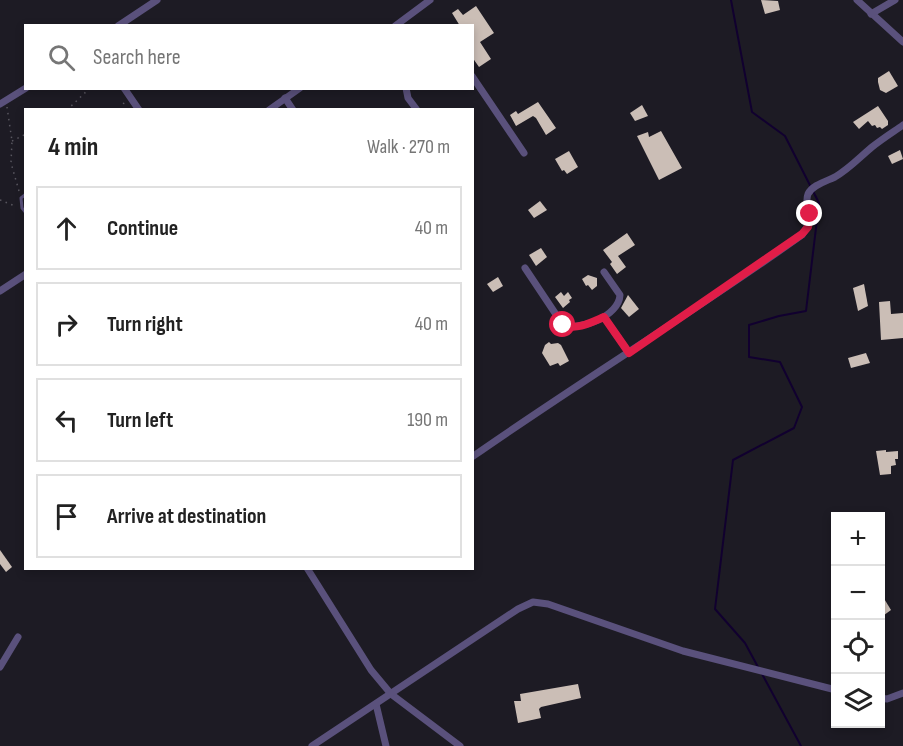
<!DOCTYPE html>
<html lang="en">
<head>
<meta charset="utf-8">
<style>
	:root { --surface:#fff; --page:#f2f2f2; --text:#222; --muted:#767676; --line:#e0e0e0 }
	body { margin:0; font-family:"Sofia Sans Condensed",sans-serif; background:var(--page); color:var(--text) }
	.controls { position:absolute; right:18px; bottom:18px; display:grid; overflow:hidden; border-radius:0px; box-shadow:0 3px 9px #0003 }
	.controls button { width:54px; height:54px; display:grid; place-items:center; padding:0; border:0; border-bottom:2px solid var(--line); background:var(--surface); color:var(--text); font:30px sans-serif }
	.stop { position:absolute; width:18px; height:18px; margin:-14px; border:4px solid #e11d48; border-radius:50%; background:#fff }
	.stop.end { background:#e11d48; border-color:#fff; box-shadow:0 2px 6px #0008 }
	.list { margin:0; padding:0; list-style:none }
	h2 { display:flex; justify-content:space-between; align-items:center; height:78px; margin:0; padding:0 24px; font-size:26px }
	h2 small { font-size:20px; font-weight:400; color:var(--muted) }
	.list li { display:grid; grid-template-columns:39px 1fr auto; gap:18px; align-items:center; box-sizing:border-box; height:84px; margin:0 12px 12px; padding:0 12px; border:2px solid var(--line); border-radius:0px }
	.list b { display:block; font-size:22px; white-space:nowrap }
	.list em { font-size:20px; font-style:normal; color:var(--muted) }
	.icon { flex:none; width:33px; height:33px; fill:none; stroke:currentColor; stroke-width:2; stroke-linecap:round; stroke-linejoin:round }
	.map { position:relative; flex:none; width:903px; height:746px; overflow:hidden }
	.search { position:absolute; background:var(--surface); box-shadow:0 3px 9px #0003; left:24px; top:24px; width:450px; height:66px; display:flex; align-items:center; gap:15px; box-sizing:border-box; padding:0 21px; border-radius:0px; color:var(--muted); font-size:22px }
	.panel { position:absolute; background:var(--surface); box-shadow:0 3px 9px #0003; left:24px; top:108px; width:450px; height:462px; border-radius:0px }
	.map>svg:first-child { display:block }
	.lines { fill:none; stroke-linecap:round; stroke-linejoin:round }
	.stream { stroke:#11002f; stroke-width:2 }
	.building { fill:#cbbeb6 }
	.path { stroke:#595760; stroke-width:1.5; stroke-dasharray:1.5 4.5; stroke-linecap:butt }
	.lane { stroke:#5a517c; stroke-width:3 }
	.street { stroke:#5a517c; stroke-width:7 }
	.route { stroke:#e11d48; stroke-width:8 }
</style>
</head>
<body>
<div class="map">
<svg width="903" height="746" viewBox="0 0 903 746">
	<rect width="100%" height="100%" fill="#1d1b24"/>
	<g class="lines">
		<!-- stream -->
		<g class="stream">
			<path d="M731,0L752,112L785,136L819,203L806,311L779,316L749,325V357L780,362L802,407L794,428L733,460L715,609L745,643L758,667"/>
			<path d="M761,672L801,746"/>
		</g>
	</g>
	<!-- building -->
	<g class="building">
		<path d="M761,0L778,1L780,10L765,14Z"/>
		<path d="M476,6L494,33L480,42L491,59L479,67L472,57V26H460L452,13L458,9L463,15Z"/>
		<path d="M889,71L898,86L886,93L880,90L878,82V78Z"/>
		<path d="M538,102L556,128L546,135L536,118L533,116L516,126L510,115L516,111L518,114Z"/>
		<path d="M642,105L648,116L635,121L630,113Z"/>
		<path d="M878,106L888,121V125L882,129L880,127L877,128L875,125L872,126L868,121L859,129L853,122Z"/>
		<path d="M661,131L682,168L659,180L637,136L648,132L649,137Z"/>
		<path d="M900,150L903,159L892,164L888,156Z"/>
		<path d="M569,151L578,167L567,174L564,170L562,171L555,159Z"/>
		<path d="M540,201L547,210L534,218L528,210Z"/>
		<path d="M627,233L635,245L618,256L626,267L617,274L610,264L612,262L603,250Z"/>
		<path d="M541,248L547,257L536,266L529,255Z"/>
		<path d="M588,275L597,278V286L592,290L588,285L586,286L582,279Z"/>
		<path d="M498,277L503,286L493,292L487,284Z"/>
		<path d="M864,284L868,306L858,311L853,288Z"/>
		<path d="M561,292L564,296L568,292L572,298L569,300L570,302L563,308L555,297Z"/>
		<path d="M628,295L639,309L629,317L621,308Z"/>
		<path d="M890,301L891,314L903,313V338L881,340L879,302Z"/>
		<path d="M549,342L551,344L558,343L561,345L569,361L560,366L558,363L550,366L542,353L545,345Z"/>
		<path d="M866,353L870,363L851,368L848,358Z"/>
		<path d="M886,450V452L898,451V459H895L896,465L891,466V474L880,475L876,451Z"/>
		<path d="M0,550L12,567L6,572L0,564Z"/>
		<path d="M880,592L891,610L880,618Z"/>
		<path d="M578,684L581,698L541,707L539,709L541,718L518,723L514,701H521L520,694Z"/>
	</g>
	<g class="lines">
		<!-- path -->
		<g class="path">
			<path d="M7,107L12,141L11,163L19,191"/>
			<path d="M67,110L90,88"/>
			<path d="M122,110L124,102"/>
			<path d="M12,141L26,134"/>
			<path d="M0,200L15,206"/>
		</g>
		<!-- lane -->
		<path class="lane" d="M26,194L21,198L22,208L26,213"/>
		<!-- street -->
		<g class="street">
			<path d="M857,0L903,42"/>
			<path d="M871,14L895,0"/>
			<path d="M118,26L157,0"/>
			<path d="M395,26L430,0"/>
			<path d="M472,76L524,153"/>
			<path d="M124,88L139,110"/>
			<path d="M406,88L408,98L417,110"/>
			<path d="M285,98L293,110"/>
			<path d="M0,104L26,88"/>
			<path d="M269,110L300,88"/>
			<path d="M525,268L563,325C581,331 619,316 620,295L604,272"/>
			<path d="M0,291L26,274"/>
			<path d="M604,317L629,353"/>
			<path d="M472,457C581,381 694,312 802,235C816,216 803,206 808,194C812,185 827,181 835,177C849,169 860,157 872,147C882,139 893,132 903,125"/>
			<path d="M307,568L371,670L391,694L460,746"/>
			<path d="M0,667L18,637"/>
			<path d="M880,698L887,699L903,693"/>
			<path d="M376,704L386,746"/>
			<path d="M312,746L518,609L533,602L548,604L683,651L836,690"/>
		</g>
	</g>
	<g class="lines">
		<!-- route -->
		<path class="route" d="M563,325C577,330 590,323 604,317L629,353L802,234L808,227L810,214"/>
	</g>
</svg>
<div class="controls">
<button>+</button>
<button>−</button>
<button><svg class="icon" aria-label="locate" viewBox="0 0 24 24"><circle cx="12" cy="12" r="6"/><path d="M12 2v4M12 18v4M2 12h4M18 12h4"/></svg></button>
<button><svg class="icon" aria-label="layers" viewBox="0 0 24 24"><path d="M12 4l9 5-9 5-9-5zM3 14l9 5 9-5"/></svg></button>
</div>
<div class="stop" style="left:563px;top:325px"></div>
<div class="stop end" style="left:810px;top:214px"></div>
<div class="search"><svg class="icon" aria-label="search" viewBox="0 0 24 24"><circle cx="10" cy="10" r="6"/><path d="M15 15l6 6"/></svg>Search here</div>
<section class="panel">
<h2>4 min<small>Walk · 270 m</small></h2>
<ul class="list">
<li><svg class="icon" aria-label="ahead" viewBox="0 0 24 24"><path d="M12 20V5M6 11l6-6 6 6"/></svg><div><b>Continue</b></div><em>40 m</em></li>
<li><svg class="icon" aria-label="right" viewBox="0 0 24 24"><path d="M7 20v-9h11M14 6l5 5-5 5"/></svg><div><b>Turn right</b></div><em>40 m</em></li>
<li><svg class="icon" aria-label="left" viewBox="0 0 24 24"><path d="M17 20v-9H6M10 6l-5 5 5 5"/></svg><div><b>Turn left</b></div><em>190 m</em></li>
<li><svg class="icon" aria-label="arrive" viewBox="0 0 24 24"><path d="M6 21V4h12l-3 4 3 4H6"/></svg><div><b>Arrive at destination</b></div></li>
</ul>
</section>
</div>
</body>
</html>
